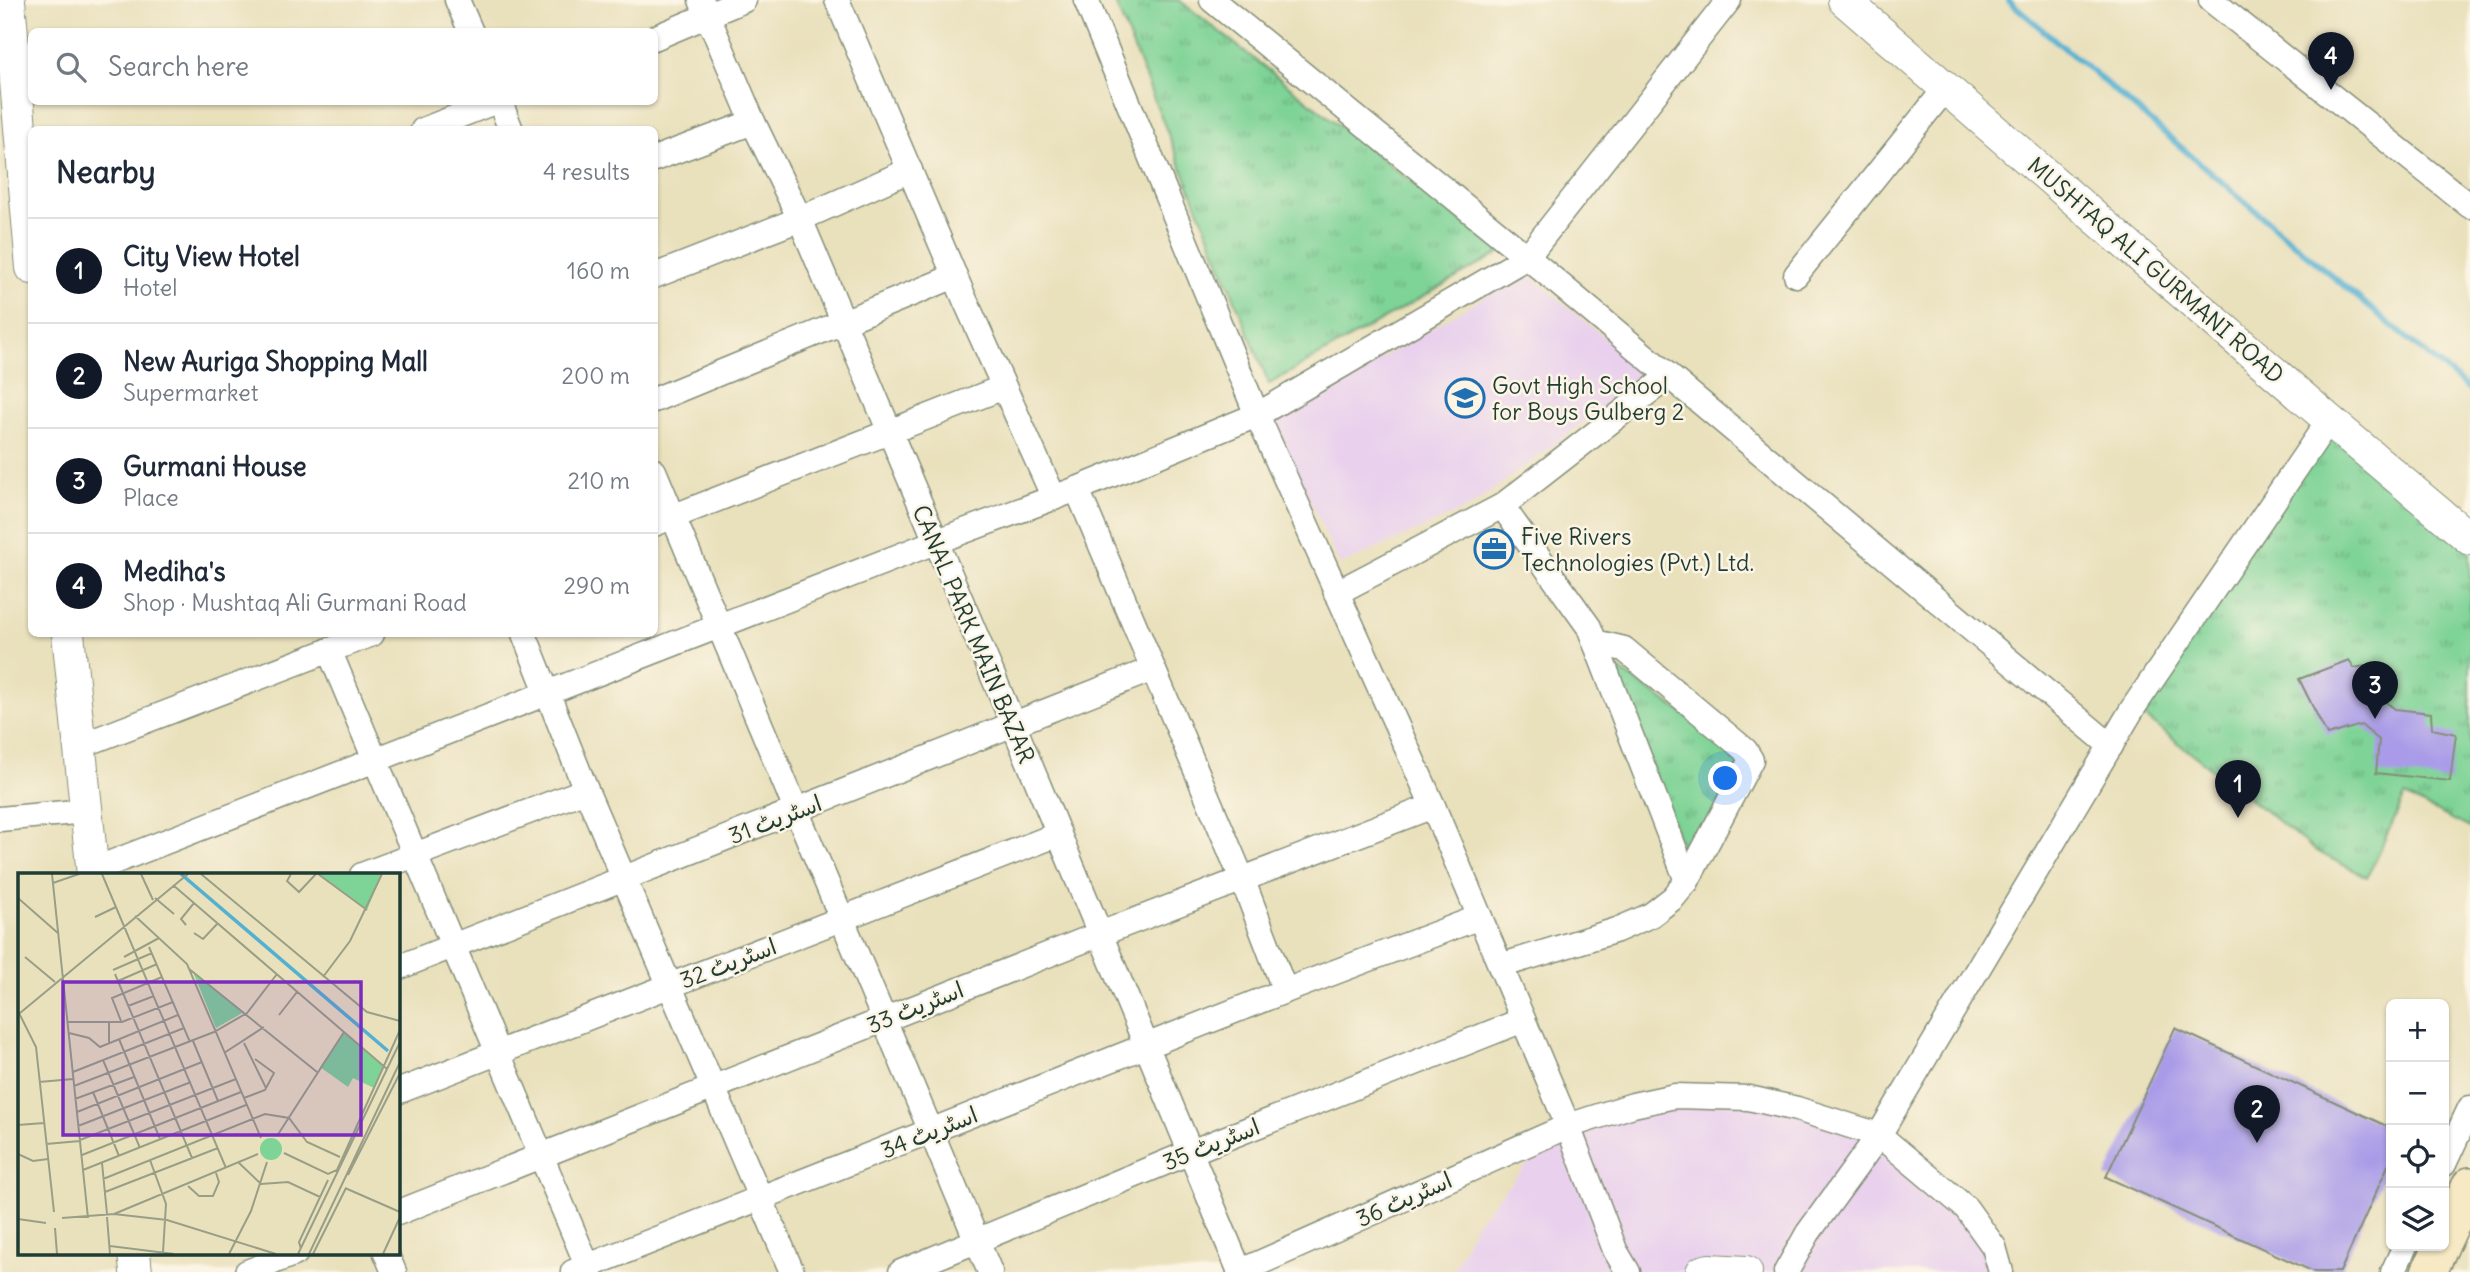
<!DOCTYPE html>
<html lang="en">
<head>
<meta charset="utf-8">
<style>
	:root { --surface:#fff; --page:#f6f6f7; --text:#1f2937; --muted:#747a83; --line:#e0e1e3; --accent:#111827 }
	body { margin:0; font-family:Delius,"Playpen Sans Arabic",sans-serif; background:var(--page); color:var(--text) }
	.controls { position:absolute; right:21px; bottom:21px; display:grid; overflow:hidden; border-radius:10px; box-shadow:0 2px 5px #0004 }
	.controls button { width:63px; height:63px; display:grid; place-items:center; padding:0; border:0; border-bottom:2px solid var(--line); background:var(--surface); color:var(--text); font:35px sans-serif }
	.you { position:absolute; left:1726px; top:779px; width:24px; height:24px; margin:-18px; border:5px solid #fff; border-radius:50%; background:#1a73e8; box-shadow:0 0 0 10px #1a73e833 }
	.badge { display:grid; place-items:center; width:46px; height:46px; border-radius:50%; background:var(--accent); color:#fff; font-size:23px; font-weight:700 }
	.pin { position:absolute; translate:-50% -58px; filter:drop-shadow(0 2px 4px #0008) }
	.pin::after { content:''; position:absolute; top:37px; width:24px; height:21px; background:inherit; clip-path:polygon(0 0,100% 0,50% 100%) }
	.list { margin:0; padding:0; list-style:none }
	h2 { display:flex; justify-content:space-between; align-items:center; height:91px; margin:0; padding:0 28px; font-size:30px }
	h2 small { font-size:23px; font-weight:400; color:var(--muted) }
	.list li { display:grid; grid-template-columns:46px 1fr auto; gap:21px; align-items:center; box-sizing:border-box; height:105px; padding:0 28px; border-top:2px solid var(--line) }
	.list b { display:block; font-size:26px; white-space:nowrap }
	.list p { margin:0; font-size:23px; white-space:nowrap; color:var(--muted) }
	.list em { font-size:23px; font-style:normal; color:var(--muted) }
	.icon { flex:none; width:38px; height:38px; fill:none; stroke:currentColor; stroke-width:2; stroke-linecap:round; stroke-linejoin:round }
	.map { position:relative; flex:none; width:2470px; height:1272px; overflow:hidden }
	.search { position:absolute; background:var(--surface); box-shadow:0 2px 5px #0004; left:28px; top:28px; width:630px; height:77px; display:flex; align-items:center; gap:18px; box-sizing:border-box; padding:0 24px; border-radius:10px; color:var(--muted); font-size:26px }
	.panel { position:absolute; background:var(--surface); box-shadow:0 2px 5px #0004; left:28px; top:126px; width:630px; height:511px; border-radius:10px }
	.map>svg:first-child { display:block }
	.built { fill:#e9d1ed }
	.grass { fill:url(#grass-tufts); stroke:#4e8865; stroke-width:2 }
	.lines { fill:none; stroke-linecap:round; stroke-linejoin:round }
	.stream { stroke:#53b0d1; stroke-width:6 }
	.building { fill:#a99be8 }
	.minor-casing { stroke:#848e78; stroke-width:27 }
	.tertiary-casing { stroke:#848e78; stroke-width:34 }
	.secondary-casing { stroke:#848e78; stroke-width:38 }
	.minor { stroke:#fff; stroke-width:24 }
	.tertiary { stroke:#fff; stroke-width:32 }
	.secondary { stroke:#f7e9c3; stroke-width:35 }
	.labels { text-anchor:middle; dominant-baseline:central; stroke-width:5; stroke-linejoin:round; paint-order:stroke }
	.street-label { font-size:23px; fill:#1f3d34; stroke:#fcf5e5 }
	.poi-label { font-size:23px; fill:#1f3d34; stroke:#fcf5e5; text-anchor:start }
	.inset-river { fill:none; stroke:#53b0d1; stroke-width:3.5 }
	.inset-road { fill:none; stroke:#989f86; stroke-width:2 }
	.view { fill:#7b2cbf; fill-opacity:0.15; stroke:#7b2cbf; stroke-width:3.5 }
	.inset-edge { fill:none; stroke:#1f3d34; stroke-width:3.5 }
</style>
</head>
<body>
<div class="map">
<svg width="2470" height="1272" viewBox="0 0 2470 1272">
	<defs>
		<pattern id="grass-tufts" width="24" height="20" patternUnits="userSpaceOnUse" patternTransform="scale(1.75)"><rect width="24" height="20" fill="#7ed396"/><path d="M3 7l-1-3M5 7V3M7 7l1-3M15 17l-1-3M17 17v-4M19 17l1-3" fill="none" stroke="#67ac7b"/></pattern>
	</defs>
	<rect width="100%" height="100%" fill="#fcf5e5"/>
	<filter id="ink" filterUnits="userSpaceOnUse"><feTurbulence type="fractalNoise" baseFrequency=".0143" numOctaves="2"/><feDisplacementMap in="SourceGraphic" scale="14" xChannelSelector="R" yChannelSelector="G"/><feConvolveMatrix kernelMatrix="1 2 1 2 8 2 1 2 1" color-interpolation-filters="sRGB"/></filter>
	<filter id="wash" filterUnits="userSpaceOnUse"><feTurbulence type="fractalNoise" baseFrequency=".00686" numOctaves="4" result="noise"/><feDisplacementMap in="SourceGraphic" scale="28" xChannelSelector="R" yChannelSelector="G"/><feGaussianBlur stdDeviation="1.57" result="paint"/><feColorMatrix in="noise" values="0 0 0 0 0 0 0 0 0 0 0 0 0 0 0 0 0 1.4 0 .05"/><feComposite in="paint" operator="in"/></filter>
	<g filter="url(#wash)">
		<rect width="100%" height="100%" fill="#e9e0bc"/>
		<!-- built -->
		<g class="built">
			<path d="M1526,272L1648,374L1470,507L1340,565L1274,422Z"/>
			<path d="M1768,1091L1923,1159L2003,1272H1453L1474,1225L1530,1161L1602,1116Z"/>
		</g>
		<!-- grass -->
		<g class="grass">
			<path d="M1114,0H1179L1501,252L1269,384Z"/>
			<path d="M2329,420L2470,539V828L2405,796L2367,877L2316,851L2134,708Z"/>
			<path d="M1615,667L1737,750L1743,760L1686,859Z"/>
		</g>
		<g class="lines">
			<!-- stream -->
			<path class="stream" d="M2008,0L2350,291L2470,390"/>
		</g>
		<g id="blocks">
			<!-- building -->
			<g class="building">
				<path d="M2349,660L2354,668L2366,666L2381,698L2395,709L2431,713L2432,729L2456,734L2450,781L2376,773L2379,740L2361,725L2327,735L2299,679Z"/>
				<path d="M2175,1028L2391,1128V1159L2340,1272H2314L2106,1177Z"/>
			</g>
		</g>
	</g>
	<g filter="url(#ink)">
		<use href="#blocks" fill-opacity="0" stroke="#848e78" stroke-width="2"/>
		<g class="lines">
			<!-- minor casing -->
			<g class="minor-casing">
				<g id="minor">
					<path d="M457,0L471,32"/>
					<path d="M701,0L753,122L800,219L1014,726L1240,1272"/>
					<path d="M837,0L965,300L1054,498"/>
					<path d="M1086,0L1257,415L1433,806L1568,1126L1615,1250L1628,1272"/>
					<path d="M1212,0L1527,257L2111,746"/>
					<path d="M2211,0L2470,206"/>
					<path d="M654,38L744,0"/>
					<path d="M500,102L511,130"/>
					<path d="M423,130L494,102"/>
					<path d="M654,159L753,122"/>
					<path d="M1796,275L1946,88"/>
					<path d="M654,276L800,219L910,170"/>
					<path d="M654,400L955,276"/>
					<path d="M654,471L990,1272"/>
					<path d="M1077,489L1243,881L1285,991"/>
					<path d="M1502,506L1589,627L1687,881"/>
					<path d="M654,524L1004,387"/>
					<path d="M1336,593L1502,506L1669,376"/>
					<path d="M524,634L586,790L792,1272"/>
					<path d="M329,650L590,1272"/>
					<path d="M80,746L372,634"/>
					<path d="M0,819L86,811"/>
					<path d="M93,870L935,542L1077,489L1257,415L1527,257L1729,0"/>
					<path d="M362,875L586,790"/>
					<path d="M1500,966L1617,930L1651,915L1673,898L1687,881L1751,760L1745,750L1624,649L1603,644L1596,645"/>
					<path d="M397,968L1153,669"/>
					<path d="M397,1092L1059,834"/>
					<path d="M2444,1164L2470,1108"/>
					<path d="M397,1213L1100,934L1433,806"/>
					<path d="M386,1253L394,1272"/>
					<path d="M247,1272L296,1253"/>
					<path d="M573,1272L1285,991L1480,917"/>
					<path d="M901,1272L1191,1152L1523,1020"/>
					<path d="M1239,1272L1568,1126L1633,1105L1675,1096L1749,1098L1797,1109L1879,1135L1966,1208L1994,1247L2001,1272"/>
					<path d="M1786,1272L1808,1233L1879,1135L2133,708L2329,420"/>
					<path d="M2393,1272L2405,1246"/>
				</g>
			</g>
			<!-- tertiary casing -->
			<g class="tertiary-casing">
				<g id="tertiary">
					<path d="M9,0L32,268"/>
					<path d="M1844,0L2329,420L2470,539"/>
					<path d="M68,634L93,875"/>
					<path d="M134,1253L136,1272"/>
					<path d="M1702,1272L1709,1270L1746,1272"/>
				</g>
			</g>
			<!-- secondary casing -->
			<g class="secondary-casing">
				<g id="secondary">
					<path d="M2444,1240L2470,1185"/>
					<path d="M2429,1272L2441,1246"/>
				</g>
			</g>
			<!-- minor -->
			<use href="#minor" class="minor"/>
			<!-- tertiary -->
			<use href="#tertiary" class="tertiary"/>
			<!-- secondary -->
			<use href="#secondary" class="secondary"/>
		</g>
	</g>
	<!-- icons -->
	<defs>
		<g id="school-ring" transform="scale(2.0125)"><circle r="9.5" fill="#fcf5e5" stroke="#1f6fb2" stroke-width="1.5"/><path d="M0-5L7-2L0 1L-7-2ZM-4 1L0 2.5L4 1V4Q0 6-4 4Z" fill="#1f6fb2"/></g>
		<g id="office-ring" transform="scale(2.0125)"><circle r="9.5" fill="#fcf5e5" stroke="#1f6fb2" stroke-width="1.5"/><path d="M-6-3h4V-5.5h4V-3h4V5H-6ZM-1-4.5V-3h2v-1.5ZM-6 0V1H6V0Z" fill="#1f6fb2"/></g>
	</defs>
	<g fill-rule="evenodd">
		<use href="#school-ring" x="1465" y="398"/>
		<use href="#office-ring" x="1494" y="549"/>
	</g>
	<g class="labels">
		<!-- street labels -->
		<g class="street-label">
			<text transform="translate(2156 270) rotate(41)">MUSHTAQ ALI GURMANI ROAD</text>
			<text transform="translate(974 634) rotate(67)">CANAL PARK MAIN BAZAR</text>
			<text transform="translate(775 819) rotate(-21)">اسٹریٹ 31</text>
			<text transform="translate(728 963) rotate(-21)">اسٹریٹ 32</text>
			<text transform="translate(915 1007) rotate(-22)">اسٹریٹ 33</text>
			<text transform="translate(929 1132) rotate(-22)">اسٹریٹ 34</text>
			<text transform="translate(1211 1144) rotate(-22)">اسٹریٹ 35</text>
			<text transform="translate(1404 1199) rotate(-24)">اسٹریٹ 36</text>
		</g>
		<!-- poi labels -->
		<g class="poi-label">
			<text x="1492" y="385">Govt High School<tspan x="1492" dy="26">for Boys Gulberg 2</tspan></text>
			<text x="1521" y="536">Five Rivers<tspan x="1521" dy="26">Technologies (Pvt.) Ltd.</tspan></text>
		</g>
	</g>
	<!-- overview -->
	<g transform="translate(18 873)">
		<rect width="382" height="382" fill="#e9e0bc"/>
		<path d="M175,99L226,139L198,155ZM326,159L366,193L356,215L335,205L330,214L302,194ZM242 276a11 11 0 1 1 22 0a11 11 0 1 1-22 0Z" fill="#7ed396"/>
		<path d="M300,1H364L349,37Z" fill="#7ed396"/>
		<path class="inset-river" d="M163,1L370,178"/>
		<path class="inset-road" d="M34,1L70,345M84,1L208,295M123,1L135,27M183,1L349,139L382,148M273,1L269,8L281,19L298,1M300,1L349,37M35,10L61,1M155,12L369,196M0,25L41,61M137,25L156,41M117,43L169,91L243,265M77,44L98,34M168,52L163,46L176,30M176,60L185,66L200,50M131,74L172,169M7,84L37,109M106,84L141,65M170,95L299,199M95,97L134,80M97,101L174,285M305,104L332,68L364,1M100,108L139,91M110,133L136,123M0,138L18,174L36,339M2,140L170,1M261,142L279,119M103,148L94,125L144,104M49,149H104L155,129M51,160L71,165L82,174L160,142M101,166L142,266M175,168L200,228M91,170V148M226,170L248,215M206,180L246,154M85,187L122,275M55,199L166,155M21,209L55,206M56,213L196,159L229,140L259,101M75,219L101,283M226,225L247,217L256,200L237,186M57,226L116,204M59,239L184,189M0,252L26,250M60,253L173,209M259,263L326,159M62,267L218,206M28,271L62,268M266,280L310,301L319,297L382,157M0,281L15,288L30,286M64,282L223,219M132,287L148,331L145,379M220,289L243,311L270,309L302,324M84,290L89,341M65,297L228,232M330,302L382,200M85,306L247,241L271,245L289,269L322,284M170,313L181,323H195L201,309L198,300M327,315L382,339M87,319L200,275M96,341L240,281M89,344L92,381M44,345L96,341L149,347L258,381M0,346L28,350M37,355L39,381M92,373L156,381M283,376L281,369L310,307M211,381L233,338L249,289M280,381L382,169M291,381L382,189M295,381L328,315M365,381L382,344"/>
		<path class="view" d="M45,109H343V262H45Z"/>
		<rect width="382" height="382" class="inset-edge"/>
	</g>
</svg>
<div class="controls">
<button>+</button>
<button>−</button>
<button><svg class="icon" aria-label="locate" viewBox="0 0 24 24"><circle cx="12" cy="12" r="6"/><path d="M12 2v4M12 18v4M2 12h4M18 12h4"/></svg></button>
<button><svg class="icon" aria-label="layers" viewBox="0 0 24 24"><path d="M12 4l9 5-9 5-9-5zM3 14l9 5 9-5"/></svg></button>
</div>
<div class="you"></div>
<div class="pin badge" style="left:2238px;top:818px">1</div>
<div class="pin badge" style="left:2257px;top:1143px">2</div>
<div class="pin badge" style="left:2375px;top:719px">3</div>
<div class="pin badge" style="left:2331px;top:90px">4</div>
<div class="search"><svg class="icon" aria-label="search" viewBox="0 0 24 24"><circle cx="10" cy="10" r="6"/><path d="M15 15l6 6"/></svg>Search here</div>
<section class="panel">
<h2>Nearby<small>4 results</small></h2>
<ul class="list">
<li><span class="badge">1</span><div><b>City View Hotel</b><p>Hotel</p></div><em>160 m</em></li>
<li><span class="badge">2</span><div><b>New Auriga Shopping Mall</b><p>Supermarket</p></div><em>200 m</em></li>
<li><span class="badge">3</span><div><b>Gurmani House</b><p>Place</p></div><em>210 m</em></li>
<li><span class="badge">4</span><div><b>Mediha's</b><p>Shop · Mushtaq Ali Gurmani Road</p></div><em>290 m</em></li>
</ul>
</section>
</div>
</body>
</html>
